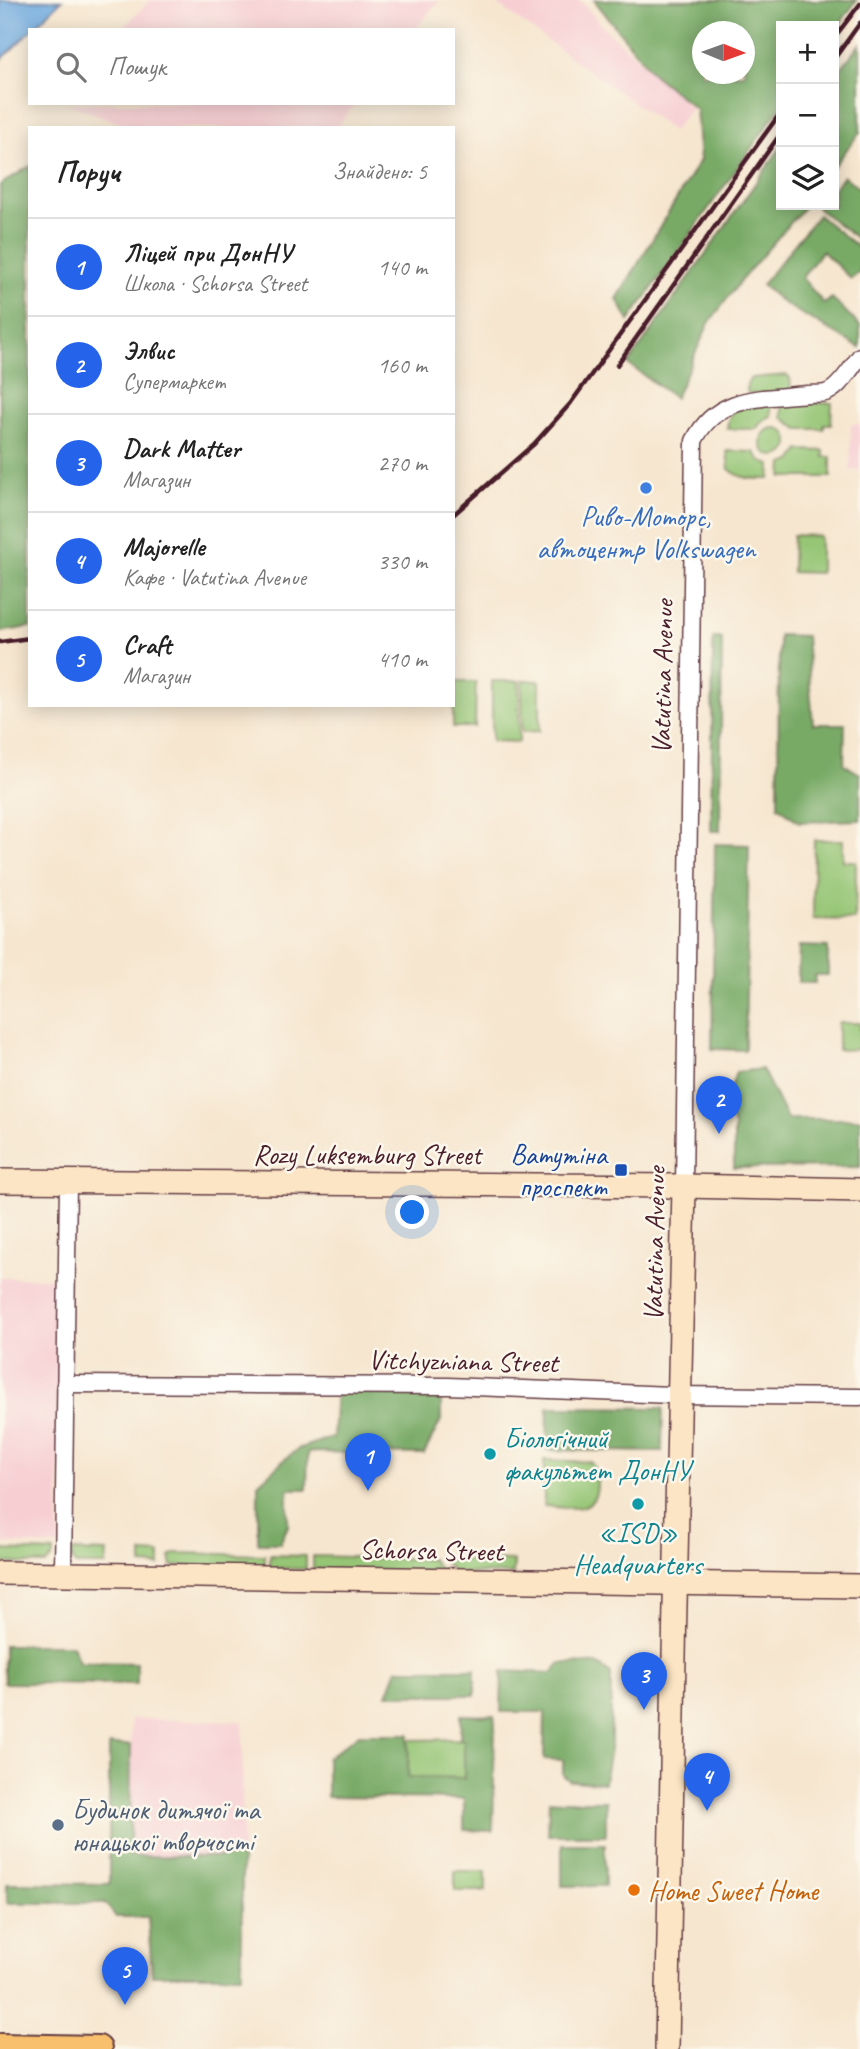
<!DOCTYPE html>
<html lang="uk">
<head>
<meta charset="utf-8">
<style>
	:root { --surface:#fff; --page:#f2f2f2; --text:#222; --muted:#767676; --line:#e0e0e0; --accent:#2563eb }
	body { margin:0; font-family:Caveat,sans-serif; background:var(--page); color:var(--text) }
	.controls { position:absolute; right:21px; top:21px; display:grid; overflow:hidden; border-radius:0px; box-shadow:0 4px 18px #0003 }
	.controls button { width:63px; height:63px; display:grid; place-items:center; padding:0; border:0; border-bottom:2px solid var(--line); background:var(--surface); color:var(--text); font:35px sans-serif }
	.compass { position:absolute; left:692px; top:21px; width:63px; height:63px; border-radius:50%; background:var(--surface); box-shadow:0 4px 18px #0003; rotate:91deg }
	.you { position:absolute; left:413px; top:1213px; width:24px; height:24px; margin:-18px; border:5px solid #fff; border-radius:50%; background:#1a73e8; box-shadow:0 0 0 10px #1a73e833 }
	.badge { display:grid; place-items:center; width:46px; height:46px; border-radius:50%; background:var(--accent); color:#fff; font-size:23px; font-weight:700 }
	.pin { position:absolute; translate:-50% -58px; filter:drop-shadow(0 2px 4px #0008) }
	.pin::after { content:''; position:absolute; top:37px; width:24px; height:21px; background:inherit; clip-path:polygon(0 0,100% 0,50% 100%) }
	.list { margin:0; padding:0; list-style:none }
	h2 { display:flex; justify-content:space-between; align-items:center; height:91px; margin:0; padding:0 28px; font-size:30px }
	h2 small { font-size:23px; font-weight:400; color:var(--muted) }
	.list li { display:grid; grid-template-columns:46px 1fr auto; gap:21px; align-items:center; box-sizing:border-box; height:98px; padding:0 28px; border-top:2px solid var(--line) }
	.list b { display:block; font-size:26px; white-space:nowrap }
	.list p { margin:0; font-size:23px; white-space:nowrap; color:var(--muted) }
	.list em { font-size:23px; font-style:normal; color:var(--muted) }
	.icon { flex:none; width:38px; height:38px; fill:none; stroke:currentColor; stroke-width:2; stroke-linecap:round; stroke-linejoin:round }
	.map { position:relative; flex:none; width:860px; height:2049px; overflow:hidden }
	.search { position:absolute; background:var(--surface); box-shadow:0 4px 18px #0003; left:28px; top:28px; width:427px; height:77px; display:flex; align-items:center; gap:18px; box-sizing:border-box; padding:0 24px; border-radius:0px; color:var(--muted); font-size:26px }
	.panel { position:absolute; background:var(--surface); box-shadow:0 4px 18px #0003; left:28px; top:126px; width:427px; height:581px; border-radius:0px }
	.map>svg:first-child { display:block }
	.built { fill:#f7cfd3 }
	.green { fill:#95c575; stroke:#707250; stroke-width:2 }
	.forest { fill:#78aa66; stroke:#616448; stroke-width:2; fill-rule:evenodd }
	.water { fill:#6ca7dd; stroke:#5b6384; stroke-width:2 }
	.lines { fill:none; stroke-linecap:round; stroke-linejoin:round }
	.street-casing { stroke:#643d44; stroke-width:19 }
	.secondary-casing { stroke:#643d44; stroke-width:26 }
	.primary-casing { stroke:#643d44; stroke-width:30 }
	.street { stroke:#fff; stroke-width:16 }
	.secondary { stroke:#fce5c4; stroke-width:23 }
	.primary { stroke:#f8bf6c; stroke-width:26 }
	.rail { stroke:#4a1f2b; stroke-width:4.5 }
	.shop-dot { fill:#3f7fe0; stroke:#fbf7ec; stroke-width:2.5 }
	.transit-dot { fill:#1a4fb4; stroke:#fbf7ec; stroke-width:2.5 }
	.culture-dot { fill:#0f9aa8; stroke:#fbf7ec; stroke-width:2.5 }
	.service-dot { fill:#5c6f8a; stroke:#fbf7ec; stroke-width:2.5 }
	.food-dot { fill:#e8710a; stroke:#fbf7ec; stroke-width:2.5 }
	.labels { text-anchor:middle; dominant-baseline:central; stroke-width:5; stroke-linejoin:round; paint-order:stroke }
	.shop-label { font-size:28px; fill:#366cbe; stroke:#fbf7ec }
	.street-label { font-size:28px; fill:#4a1f2b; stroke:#fbf7ec }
	.transit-label { font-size:28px; fill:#164399; stroke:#fbf7ec; text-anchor:end }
	.culture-label { font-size:28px; fill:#0d838f; stroke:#fbf7ec; text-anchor:start }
	.service-label { font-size:28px; fill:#4e5e75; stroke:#fbf7ec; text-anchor:start }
	.food-label { font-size:28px; fill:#c56008; stroke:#fbf7ec; text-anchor:start }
</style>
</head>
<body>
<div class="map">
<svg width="860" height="2049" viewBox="0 0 860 2049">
	<rect width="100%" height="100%" fill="#fbf7ec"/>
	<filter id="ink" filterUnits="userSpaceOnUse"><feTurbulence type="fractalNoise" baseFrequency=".0143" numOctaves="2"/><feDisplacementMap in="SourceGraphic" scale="14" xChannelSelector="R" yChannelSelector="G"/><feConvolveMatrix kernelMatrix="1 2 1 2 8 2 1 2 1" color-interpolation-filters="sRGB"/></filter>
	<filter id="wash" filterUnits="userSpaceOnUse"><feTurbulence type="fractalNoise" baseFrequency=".00686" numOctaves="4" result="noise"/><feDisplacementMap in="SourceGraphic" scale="28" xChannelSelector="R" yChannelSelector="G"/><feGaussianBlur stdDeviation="1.57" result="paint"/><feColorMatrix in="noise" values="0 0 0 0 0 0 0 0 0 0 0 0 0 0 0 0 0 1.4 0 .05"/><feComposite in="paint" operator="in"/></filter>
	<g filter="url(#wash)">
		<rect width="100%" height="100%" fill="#f6e6cf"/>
		<!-- built -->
		<g class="built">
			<path d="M150,0H439L415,30H121Z"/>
			<path d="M491,0H580L603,27L691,108L673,131Z"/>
			<path d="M66,103H356L336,128H133Z"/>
			<path d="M851,424H860V470H850Z"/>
			<path d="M0,1278H58L59,1546L0,1543Z"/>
			<path d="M131,1719L243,1721L242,1857L130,1856Z"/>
		</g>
		<!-- green -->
		<g class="green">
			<path d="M787,375L790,378L791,387L788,391L752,394L747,392V384L751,378Z"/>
			<path d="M782,403H832L831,424H824V429H798L782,417Z"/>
			<path d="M749,405L771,406V416L762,421L756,429H727C729,410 732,412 749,405Z"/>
			<circle cx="775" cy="442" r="14"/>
			<path d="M800,450L824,451V457H831V477H782L783,464L792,461Z"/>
			<path d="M727,451L754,452L760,460L771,465L770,479C754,479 742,480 729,469Z"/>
			<path d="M793,535L820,536V573L792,572Z"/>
			<path d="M522,680L540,681V731L522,732Z"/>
			<path d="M492,681H519V742L492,741Z"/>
			<path d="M454,682H476L475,727H453Z"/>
			<path d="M814,840H843V861H856L855,920L813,919Z"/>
			<path d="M838,1023H860V1049L838,1050Z"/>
			<path d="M544,1460L591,1462C597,1470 597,1474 597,1484C597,1516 567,1507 544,1506Z"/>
			<path d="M0,1550L54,1552L52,1558L46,1564L0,1563Z"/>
			<path d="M71,1551L107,1552L106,1565H76L73,1561Z"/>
			<path d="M142,1553L160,1554V1566L142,1565Z"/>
			<path d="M176,1553L265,1555V1568L172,1566L170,1557Z"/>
			<path d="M270,1555L306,1556V1569L270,1568Z"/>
			<path d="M313,1556L431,1559L444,1573L313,1569Z"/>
			<path d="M442,1559L514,1561L513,1574L454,1573Z"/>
			<path d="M464,1739V1778L408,1777V1740Z"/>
			<rect x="455" y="1871" width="31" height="20"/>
		</g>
		<!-- forest -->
		<g class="forest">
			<path d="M594,0H857L834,32V26H781V106L629,321L617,299L700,160L696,109L654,75ZM702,32H744V74H702Z"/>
			<path d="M860,44V132L834,166V77Z"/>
			<path d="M781,147V205H806L742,279L709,323L675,398L628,364Z"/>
			<path d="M30,166V627L0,632V185Z"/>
			<path d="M844,176L860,189V241L817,208L820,205H834V188Z"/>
			<path d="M818,215L860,249V272L851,279L822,251L802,278L824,304L832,298L860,326V348L783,303L762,285Z"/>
			<path d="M779,635L806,636L813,724H845L844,764L860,774V820L799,822L778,806Z"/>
			<path d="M713,638H722L720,831H711Z"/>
			<path d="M715,844L749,845L745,1050L712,1049Z"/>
			<path d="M799,946L828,947V975H815V983H798Z"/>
			<path d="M762,1069L787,1119H860V1167L734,1168V1127L726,1102L736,1072Z"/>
			<path d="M336,1389H441V1420L424,1454L308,1452L307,1489H288V1526L280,1543H258V1484L285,1459L300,1448L333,1437Z"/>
			<path d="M548,1407L663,1408L662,1452L547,1450Z"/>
			<path d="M4,1645H72L79,1662L137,1663V1684L4,1683Z"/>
			<path d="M561,1663L597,1664L611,1674V1744L604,1783L570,1781L563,1775V1760L544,1759L545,1712H501L502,1671L552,1673Z"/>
			<path d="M397,1669H475V1695H387Z"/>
			<path d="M461,1715L495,1716L493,1831L464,1830V1799L327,1797V1758L359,1734H409L408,1777L464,1778V1740L460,1739Z"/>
			<path d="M109,1745H131L130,1856L242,1857V1975H152L148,1917H116L105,1903H7V1883L109,1884Z"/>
			<path d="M549,1801H606V1835H548Z"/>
			<rect x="562" y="1844" width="43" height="42"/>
		</g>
		<!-- water -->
		<path class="water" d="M0,0H62L0,61Z"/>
	</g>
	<g filter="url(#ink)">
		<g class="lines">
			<!-- street casing -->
			<g class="street-casing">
				<g id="street">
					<path d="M684,1186L694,441C717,394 762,399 807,394C813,393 822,395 828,392C840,387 852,367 860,356"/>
					<path d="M65,1384L448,1386L671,1395L860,1397"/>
					<path d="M63,1573L68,1182"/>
				</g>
			</g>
			<!-- secondary casing -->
			<g class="secondary-casing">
				<g id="secondary">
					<path d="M0,1181L684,1186L860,1190"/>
					<path d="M0,1573L860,1586"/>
					<path d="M667,2049C670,1761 679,1474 684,1186"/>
				</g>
			</g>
			<!-- primary casing -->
			<g class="primary-casing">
				<path id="primary" d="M0,2047L98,2049"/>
			</g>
			<!-- street -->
			<use href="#street" class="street"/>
			<!-- secondary -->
			<use href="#secondary" class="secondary"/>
			<!-- primary -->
			<use href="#primary" class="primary"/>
			<!-- rail -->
			<g class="rail">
				<path d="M834,38L860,4"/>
				<path d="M834,59L860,23"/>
				<path d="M617,365L781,133"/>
				<path d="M453,515L534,444L570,404L781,112"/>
				<path d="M0,642L30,638"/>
			</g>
		</g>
	</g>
	<!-- markers -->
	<circle class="shop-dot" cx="646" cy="488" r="7"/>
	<rect class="transit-dot" x="614" y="1163" width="14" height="14" rx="3.5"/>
	<g class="culture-dot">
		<circle cx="490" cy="1454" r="7"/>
		<circle cx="638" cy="1504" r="7"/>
	</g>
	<circle class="service-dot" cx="58" cy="1825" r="7"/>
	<circle class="food-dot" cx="634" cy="1890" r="7"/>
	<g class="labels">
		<!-- shop labels -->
		<g class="shop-label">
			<text x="646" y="516">Риво-Моторс,<tspan x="646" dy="32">автоцентр Volkswagen</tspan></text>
		</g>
		<!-- street labels -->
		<g class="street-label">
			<text transform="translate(662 677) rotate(-89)">Vatutina Avenue</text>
			<text x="367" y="1154">Rozy Luksemburg Street</text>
			<text transform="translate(654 1244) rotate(-89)">Vatutina Avenue</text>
			<text transform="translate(463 1361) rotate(1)">Vitchyzniana Street</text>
			<text transform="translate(431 1550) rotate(1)">Schorsa Street</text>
		</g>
		<!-- transit labels -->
		<g class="transit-label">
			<text x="607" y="1154">Ватутіна<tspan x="607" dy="32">проспект</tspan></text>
		</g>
		<!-- culture labels -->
		<g class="culture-label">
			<text x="504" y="1438">Біологічний<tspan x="504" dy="32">факультет ДонНУ</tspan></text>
			<text x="638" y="1532" text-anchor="middle">«ISD»<tspan x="638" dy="32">Headquarters</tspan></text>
		</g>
		<!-- service labels -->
		<g class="service-label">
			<text x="72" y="1809">Будинок дитячої та<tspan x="72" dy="32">юнацької творчості</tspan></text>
		</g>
		<!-- food labels -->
		<g class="food-label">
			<text x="648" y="1890">Home Sweet Home</text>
		</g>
	</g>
</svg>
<div class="controls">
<button>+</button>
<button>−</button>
<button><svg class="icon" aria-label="layers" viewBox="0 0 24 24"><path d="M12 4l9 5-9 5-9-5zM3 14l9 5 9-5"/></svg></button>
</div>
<svg class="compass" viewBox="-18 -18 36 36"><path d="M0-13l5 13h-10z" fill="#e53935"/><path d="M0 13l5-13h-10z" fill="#767676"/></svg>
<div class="you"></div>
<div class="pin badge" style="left:368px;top:1491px">1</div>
<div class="pin badge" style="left:719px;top:1134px">2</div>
<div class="pin badge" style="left:644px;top:1710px">3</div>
<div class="pin badge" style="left:707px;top:1811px">4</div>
<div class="pin badge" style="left:125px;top:2005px">5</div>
<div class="search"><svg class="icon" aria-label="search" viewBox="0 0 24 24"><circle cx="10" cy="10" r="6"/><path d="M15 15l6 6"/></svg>Пошук</div>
<section class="panel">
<h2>Поруч<small>Знайдено: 5</small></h2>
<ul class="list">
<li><span class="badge">1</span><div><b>Ліцей при ДонНУ</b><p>Школа · Schorsa Street</p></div><em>140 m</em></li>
<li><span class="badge">2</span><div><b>Элвис</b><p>Супермаркет</p></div><em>160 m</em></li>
<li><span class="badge">3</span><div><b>Dark Matter</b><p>Магазин</p></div><em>270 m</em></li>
<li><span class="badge">4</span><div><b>Majorelle</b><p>Кафе · Vatutina Avenue</p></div><em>330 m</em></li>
<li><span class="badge">5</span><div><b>Craft</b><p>Магазин</p></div><em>410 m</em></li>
</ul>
</section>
</div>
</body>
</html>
